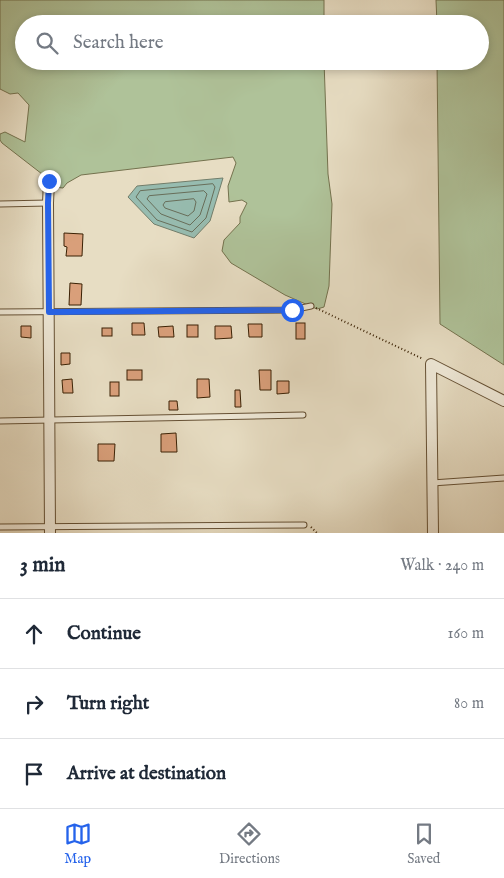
<!DOCTYPE html>
<html lang="en">
<head>
<meta charset="utf-8">
<style>
	:root { --surface:#fff; --page:#f6f6f7; --text:#1f2937; --muted:#747a83; --line:#e0e1e3; --accent:#2563eb }
	body { margin:0; font-family:"IM FELL English",serif; background:var(--page); color:var(--text) }
	.stop { position:absolute; width:15px; height:15px; margin:-11px; border:4px solid #2563eb; border-radius:50%; background:#fff }
	.stop.end { background:#2563eb; border-color:#fff; box-shadow:0 1px 5px #0008 }
	.list { margin:0; padding:0; list-style:none }
	h2 { display:flex; justify-content:space-between; align-items:center; height:65px; margin:0; padding:0 20px; font-size:21px }
	h2 small { font-size:16px; font-weight:400; color:var(--muted) }
	.list li { display:grid; grid-template-columns:32px 1fr auto; gap:15px; align-items:center; box-sizing:border-box; height:70px; padding:0 20px; border-top:1px solid var(--line) }
	.list b { display:block; font-size:19px; white-space:nowrap }
	.list em { font-size:16px; font-style:normal; color:var(--muted) }
	.icon { flex:none; width:28px; height:28px; fill:none; stroke:currentColor; stroke-width:2; stroke-linecap:round; stroke-linejoin:round }
	.map { position:relative; flex:none; width:504px; height:533px; overflow:hidden }
	.search { position:absolute; background:var(--surface); box-shadow:0 2px 8px #0003; left:15px; right:15px; top:15px; height:55px; display:flex; align-items:center; gap:12px; box-sizing:border-box; padding:0 18px; border-radius:28px; color:var(--muted); font-size:19px }
	.sheet { height:275px; background:var(--surface) }
	nav { display:flex; justify-content:space-around; align-items:center; box-sizing:border-box; height:70px; border-top:1px solid var(--line); background:var(--surface); font-size:14px; color:var(--muted) }
	nav a { display:grid; justify-items:center; gap:2px }
	nav .on { color:var(--accent) }
	.map>svg:first-child { display:block }
	.green { fill:#afc299; stroke:#74724e }
	.water { fill:#97bcb0; stroke:#727e6b }
	.lines { fill:none; stroke-linecap:round; stroke-linejoin:round }
	.shore { stroke:#686e5a; stroke-width:1 }
	.building { fill:#d99f7a; stroke:#3a2104 }
	.service-casing { stroke:#655034; stroke-width:7 }
	.minor-casing { stroke:#655034; stroke-width:12 }
	.path { stroke:#3a2104; stroke-width:2; stroke-dasharray:1 2.5; stroke-linecap:butt }
	.service { stroke:#efe9d8; stroke-width:5 }
	.minor { stroke:#efe9d8; stroke-width:10 }
	.route { stroke:#2563eb; stroke-width:6 }
</style>
</head>
<body>
<div class="map">
<svg width="504" height="533" viewBox="0 0 504 533">
	<rect width="100%" height="100%" fill="#e7ddc3"/>
	<filter id="stains"><feTurbulence type="fractalNoise" baseFrequency=".004" numOctaves="4"/><feColorMatrix values="0 0 0 0 .2 0 0 0 0 .09 0 0 0 0 .02 0 0 0 .5 -.17"/></filter>
	<radialGradient id="worn" r=".72"><stop offset=".6" stop-color="#630" stop-opacity="0"/><stop offset="1" stop-color="#630" stop-opacity=".3"/></radialGradient>
	<!-- green -->
	<g class="green">
		<path d="M0,0H324V24H24V61H324L328,174L332,204L329,286L324,307L317,309L285,295L231,263L222,251L224,240L240,223V217L247,203L242,200L229,202L228,186L236,163L233,157L81,175L67,183L63,188L54,187L42,174L2,143L0,140V134L5,132L25,142L29,105L18,93L10,94L0,89Z"/>
		<path d="M436,0H504V365L440,324L437,61H480V24H437Z"/>
	</g>
	<!-- water -->
	<path class="water" d="M223,178L210,221L194,238L154,224L128,197L137,186Z"/>
	<g class="lines">
		<!-- shore -->
		<g class="shore">
			<path d="M213,184L215,187L206,218L192,232L157,220L136,197L140,191Z"/>
			<path d="M204,191L207,194L200,215L190,225L161,214L147,199L149,196Z"/>
			<path d="M194,199L196,202L194,211L188,216L165,208L163,205L165,202Z"/>
		</g>
	</g>
	<!-- building -->
	<g class="building">
		<path d="M64,233L83,234L82,256H66L67,247L64,246Z"/>
		<path d="M70,283L82,284L81,305H69Z"/>
		<path d="M132,323H144L145,335H132Z"/>
		<rect x="296" y="323" width="9" height="16"/>
		<path d="M248,324H262V337H249Z"/>
		<rect x="187" y="325" width="11" height="12"/>
		<path d="M21,326H31V338L21,337Z"/>
		<path d="M173,326L174,337H159L158,327Z"/>
		<path d="M215,326H231L232,338L215,339Z"/>
		<rect x="102" y="328" width="10" height="8"/>
		<path d="M61,353H70V364L61,365Z"/>
		<rect x="127" y="370" width="15" height="10"/>
		<path d="M259,370H271V390H260Z"/>
		<path d="M72,379L73,393H63L62,380Z"/>
		<path d="M197,379H209L210,397L197,398Z"/>
		<path d="M277,381H289V393L277,394Z"/>
		<rect x="110" y="382" width="9" height="14"/>
		<path d="M235,390H240L241,407H235Z"/>
		<path d="M169,401H177L178,410H169Z"/>
		<path d="M176,433L177,452H161V434Z"/>
		<path d="M98,444H115L114,461H98Z"/>
	</g>
	<g class="lines">
		<!-- service casing -->
		<g class="service-casing">
			<g id="service">
				<path d="M0,204L48,203"/>
				<path d="M0,312L292,310L311,306"/>
				<path d="M0,421L303,415"/>
				<path d="M432,483L504,478"/>
				<path d="M0,527L304,525"/>
			</g>
		</g>
		<!-- minor casing -->
		<g class="minor-casing">
			<g id="minor">
				<path d="M49,181L48,203L50,533"/>
				<path d="M433,533L431,364L504,401"/>
			</g>
		</g>
		<!-- path -->
		<g class="path">
			<path d="M316,308L423,359"/>
			<path d="M311,527L317,533"/>
		</g>
		<!-- service -->
		<use href="#service" class="service"/>
		<!-- minor -->
		<use href="#minor" class="minor"/>
	</g>
	<g class="lines">
		<!-- route -->
		<path class="route" d="M49,181L48,203L49,312L292,310"/>
	</g>
	<rect width="100%" height="100%" filter="url(#stains)"/>
	<rect width="100%" height="100%" fill="url(#worn)"/>
</svg>
<div class="stop" style="left:292px;top:310px"></div>
<div class="stop end" style="left:49px;top:181px"></div>
<div class="search"><svg class="icon" aria-label="search" viewBox="0 0 24 24"><circle cx="10" cy="10" r="6"/><path d="M15 15l6 6"/></svg>Search here</div>
</div>
<section class="sheet">
<h2>3 min<small>Walk · 240 m</small></h2>
<ul class="list">
<li><svg class="icon" aria-label="ahead" viewBox="0 0 24 24"><path d="M12 20V5M6 11l6-6 6 6"/></svg><div><b>Continue</b></div><em>160 m</em></li>
<li><svg class="icon" aria-label="right" viewBox="0 0 24 24"><path d="M7 20v-9h11M14 6l5 5-5 5"/></svg><div><b>Turn right</b></div><em>80 m</em></li>
<li><svg class="icon" aria-label="arrive" viewBox="0 0 24 24"><path d="M6 21V4h12l-3 4 3 4H6"/></svg><div><b>Arrive at destination</b></div></li>
</ul>
</section>
<nav>
<a class="on"><svg class="icon" aria-label="map" viewBox="0 0 24 24"><path d="M3 6l6-2 6 2 6-2v14l-6 2-6-2-6 2zM9 4v14M15 6v14"/></svg>Map</a>
<a><svg class="icon" aria-label="directions" viewBox="0 0 24 24"><path d="M12 3l9 9-9 9-9-9zM9 14v-3h6M13 9l2 2-2 2"/></svg>Directions</a>
<a><svg class="icon" aria-label="saved" viewBox="0 0 24 24"><path d="M7 4h10v16l-5-4-5 4z"/></svg>Saved</a>
</nav>
</body>
</html>
